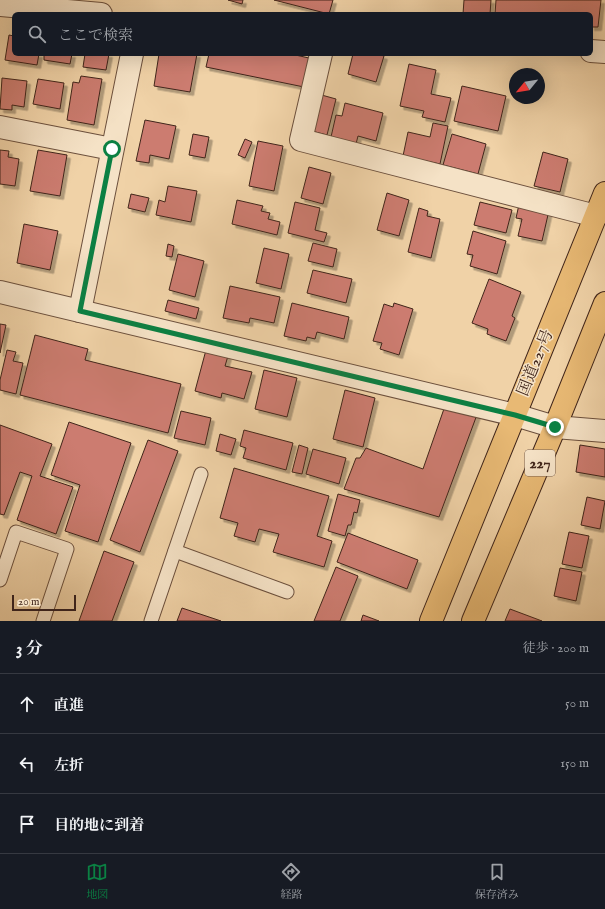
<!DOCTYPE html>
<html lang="ja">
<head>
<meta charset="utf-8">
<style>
	:root { --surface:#171b24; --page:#242831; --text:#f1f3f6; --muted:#9ea1a6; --line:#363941; --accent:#0b8043 }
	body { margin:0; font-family:"IM FELL English","Noto Serif JP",serif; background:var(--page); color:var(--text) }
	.compass { position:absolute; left:509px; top:68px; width:36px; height:36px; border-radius:50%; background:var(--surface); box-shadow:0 4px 16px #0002; rotate:240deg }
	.scale { position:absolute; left:12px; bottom:10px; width:64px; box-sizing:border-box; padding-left:4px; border:2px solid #40251a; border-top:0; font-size:11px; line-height:14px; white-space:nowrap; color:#40251a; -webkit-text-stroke:3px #f5e2c6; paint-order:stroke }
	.stop { position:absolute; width:12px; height:12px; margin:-9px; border:3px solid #0b8043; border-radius:50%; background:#fff }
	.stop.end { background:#0b8043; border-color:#fff; box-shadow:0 1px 4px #0008 }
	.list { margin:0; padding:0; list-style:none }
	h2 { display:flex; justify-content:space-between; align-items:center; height:52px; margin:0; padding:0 16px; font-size:17px }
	h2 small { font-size:13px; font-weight:400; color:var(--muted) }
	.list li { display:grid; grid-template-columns:26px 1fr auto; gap:12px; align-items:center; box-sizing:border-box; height:60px; padding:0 16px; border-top:1px solid var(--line) }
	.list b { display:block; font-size:15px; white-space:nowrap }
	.list em { font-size:13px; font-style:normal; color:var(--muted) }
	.icon { flex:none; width:22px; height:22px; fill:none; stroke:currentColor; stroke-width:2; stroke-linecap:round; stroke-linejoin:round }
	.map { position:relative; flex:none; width:605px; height:621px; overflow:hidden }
	.search { position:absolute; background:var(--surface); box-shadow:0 4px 16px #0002; left:12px; right:12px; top:12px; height:44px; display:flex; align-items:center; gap:10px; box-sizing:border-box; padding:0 14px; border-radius:6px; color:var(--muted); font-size:15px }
	.sheet { height:232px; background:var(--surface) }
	nav { display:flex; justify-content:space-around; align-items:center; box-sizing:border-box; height:56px; border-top:1px solid var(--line); background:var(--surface); font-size:11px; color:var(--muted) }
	nav a { display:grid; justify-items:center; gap:2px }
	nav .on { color:var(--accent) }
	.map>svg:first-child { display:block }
	.building { fill:#cc7b70; stroke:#40251a; filter:url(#shadow) }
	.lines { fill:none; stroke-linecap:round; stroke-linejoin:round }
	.lane-casing { stroke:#6c503d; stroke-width:15 }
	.street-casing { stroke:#6c503d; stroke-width:24 }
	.highway-casing { stroke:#40251a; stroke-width:24 }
	.lane { stroke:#f5e2c6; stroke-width:13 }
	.street { stroke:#f5e2c6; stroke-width:22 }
	.highway { stroke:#e8b974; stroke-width:22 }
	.route { stroke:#0b8043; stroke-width:5 }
	.labels { text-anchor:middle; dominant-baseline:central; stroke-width:3; stroke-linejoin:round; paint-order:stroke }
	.shield { fill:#f5e2c6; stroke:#765e4e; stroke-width:1 }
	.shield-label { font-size:15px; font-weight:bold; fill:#40251a }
	.street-label { font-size:16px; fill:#40251a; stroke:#f5e2c6 }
</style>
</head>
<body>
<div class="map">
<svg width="605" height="621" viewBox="0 0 605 621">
	<defs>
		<filter id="shadow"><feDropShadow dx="3.5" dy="3.5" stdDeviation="0" flood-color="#0004"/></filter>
	</defs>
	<rect width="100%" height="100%" fill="#f0d2a7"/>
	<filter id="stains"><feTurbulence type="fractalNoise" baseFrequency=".005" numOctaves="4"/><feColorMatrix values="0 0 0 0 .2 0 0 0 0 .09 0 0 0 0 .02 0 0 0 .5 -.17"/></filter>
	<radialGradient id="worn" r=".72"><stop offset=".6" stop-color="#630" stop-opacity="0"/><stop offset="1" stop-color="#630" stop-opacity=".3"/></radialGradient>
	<!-- building -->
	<g class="building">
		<path d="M228,0H243L242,4Z"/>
		<path d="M274,0H333L329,14Z"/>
		<path d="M464,0H491L490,14H463Z"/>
		<path d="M496,0H601L598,27H591V14H495Z"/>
		<path d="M9,35L14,36V54H39L37,65L5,60Z"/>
		<path d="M44,54H72L70,64L44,60Z"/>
		<path d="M85,54H109L106,70L83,67Z"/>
		<path d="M159,54H197L190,92L154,86Z"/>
		<path d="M209,54H291L309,58L304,87L206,67Z"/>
		<path d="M353,54H377L384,56L376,82L348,74Z"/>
		<path d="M409,64L436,70L431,94L451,98L445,122L422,117L424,111L400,106Z"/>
		<path d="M81,76L102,79L94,125L67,120L73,82L79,83Z"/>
		<path d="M2,78L27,81L24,107L12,105V110L0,109Z"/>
		<path d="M38,79L64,83L60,109L33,104Z"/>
		<path d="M462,86L506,96L498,131L454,121Z"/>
		<path d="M318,94L336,99L327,135L308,130Z"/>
		<path d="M345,103L383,113L376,141L358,136L356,144L331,137L336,115L342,116Z"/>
		<path d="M145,120L176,126L169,159L150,155L149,163L136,161Z"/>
		<path d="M433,123L448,126L440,164L403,156L408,132L430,137Z"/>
		<path d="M193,134L209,137L205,158L189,155Z"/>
		<path d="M452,134L486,144L478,174L443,165Z"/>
		<path d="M245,139L252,142L245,158L238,155Z"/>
		<path d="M258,141L283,146L274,191L249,186Z"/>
		<path d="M0,150L9,151L8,157L19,159L15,186L0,184Z"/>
		<path d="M38,150L67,155L60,196L30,191Z"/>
		<path d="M543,152L568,159L560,192L534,186Z"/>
		<path d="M309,167L331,173L323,204L301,198Z"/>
		<path d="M168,186L197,191L191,222L156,215L159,200L165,202Z"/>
		<path d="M387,193L409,200L399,236L377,230Z"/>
		<path d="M131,194L149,198L145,212L128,208Z"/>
		<path d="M237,200L263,206L261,211L270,213L268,219L280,222L277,235L232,224Z"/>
		<path d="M520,200L550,206L542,241L518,236L522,219L516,218Z"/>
		<path d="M295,202L320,208L315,230L327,233L324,242L288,233Z"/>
		<path d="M480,202L512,210L506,233L474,225Z"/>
		<path d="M419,208L428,211L427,216L440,219L431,258L408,252Z"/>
		<path d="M24,224L58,231L50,270L17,263Z"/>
		<path d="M473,231L506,241L497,274L470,266L473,255L467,254Z"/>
		<path d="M313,243L337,249L333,267L308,261Z"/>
		<path d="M168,244L174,246L172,257L166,256Z"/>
		<path d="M264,248L289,254L281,289L256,283Z"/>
		<path d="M178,254L204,261L195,297L169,290Z"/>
		<path d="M313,270L352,279L346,303L307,293Z"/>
		<path d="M489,279L521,292L512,316L515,318L506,341L487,334L488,329L472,323Z"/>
		<path d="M230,286L280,297L274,323L250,318L249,323L223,318Z"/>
		<path d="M168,300L199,308L196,319L165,311Z"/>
		<path d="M292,303L349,317L344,339L317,332L315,339L307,337L306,341L284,336Z"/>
		<path d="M394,303L413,309L399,355L380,349L382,343L373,341L384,304L393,307Z"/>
		<path d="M0,324L6,325L0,353Z"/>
		<path d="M35,335L88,349L85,360L181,384L168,433L20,395Z"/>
		<path d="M7,350L16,352L13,361L23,363L16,394L0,390V380Z"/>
		<path d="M206,350L228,356L225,366L252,372L244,399L222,393L221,398L195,391Z"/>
		<path d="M264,370L297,378L287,417L255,409Z"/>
		<path d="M345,390L375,398L363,447L333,439Z"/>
		<path d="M446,403L478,412L439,517L344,489L356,458H360L366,448L423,469Z"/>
		<path d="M181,411L211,418L205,445L174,438Z"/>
		<path d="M69,422L131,443L98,542L65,531L80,485L51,475Z"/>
		<path d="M0,425L52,444L40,476L73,487L56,534L17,520L32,476L20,472L4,515L0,514Z"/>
		<path d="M244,430L293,443L286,470L243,458L246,448L240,446Z"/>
		<path d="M220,434L236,439L231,455L216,451Z"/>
		<path d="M148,440L178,451L140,552L110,540Z"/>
		<path d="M299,445L308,448L302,474L292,472Z"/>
		<path d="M580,445L605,449V477L576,472Z"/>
		<path d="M313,449L346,458L339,484L306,474Z"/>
		<path d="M234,468L329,496L317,536L332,541L324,567L273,552L279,534L259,529L255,542L234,536L238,523L220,518Z"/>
		<path d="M338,494L360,500L357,513L354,512L351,525H348L345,536L328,531Z"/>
		<path d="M587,497L605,501L600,529L581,525Z"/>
		<path d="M569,532L589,536L582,568L562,564Z"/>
		<path d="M348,533L418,560L407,589L337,562Z"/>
		<path d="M104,551L134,562L112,621H79Z"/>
		<path d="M336,567L358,576L340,621H314Z"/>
		<path d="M560,568L582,572L576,601L554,596Z"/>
		<path d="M182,608L221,621H177Z"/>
		<path d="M510,609L542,621H505Z"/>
		<path d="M363,615L379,621H361Z"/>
	</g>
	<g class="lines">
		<!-- lane casing -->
		<g class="lane-casing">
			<g id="lane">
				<path d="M175,551L287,592"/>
				<path d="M0,580L16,532L67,549L43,621"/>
				<path d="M151,621L201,474"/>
			</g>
		</g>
		<!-- street casing -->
		<g class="street-casing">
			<g id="street">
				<path d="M0,5L101,14"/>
				<path d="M591,51L605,52"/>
				<path d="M321,54L301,140L596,216"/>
				<path d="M0,127L112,149"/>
				<path d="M0,292L515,415L555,427L605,431"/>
				<path d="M80,311L132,54"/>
			</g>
		</g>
		<!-- highway casing -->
		<g class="highway-casing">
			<g id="highway">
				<path d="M431,621L605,193"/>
				<path d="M473,621L555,427L605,303"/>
			</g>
		</g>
		<!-- lane -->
		<use href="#lane" class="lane"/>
		<!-- street -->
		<use href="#street" class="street"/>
		<!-- highway -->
		<use href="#highway" class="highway"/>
	</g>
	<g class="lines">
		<!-- route -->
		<path class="route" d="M112,149L80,311L515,415L555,427"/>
	</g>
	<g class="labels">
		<!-- shield labels -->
		<rect class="shield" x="525" y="450" width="30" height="26" rx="3"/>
		<g class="shield-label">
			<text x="540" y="463">227</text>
		</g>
		<!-- street labels -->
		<g class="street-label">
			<text transform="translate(536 363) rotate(-68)">国道227号</text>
		</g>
	</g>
	<rect width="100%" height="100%" filter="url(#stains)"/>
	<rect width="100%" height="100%" fill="url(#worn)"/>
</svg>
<svg class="compass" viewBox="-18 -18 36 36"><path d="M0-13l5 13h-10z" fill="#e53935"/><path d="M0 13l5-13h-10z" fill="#9ea1a6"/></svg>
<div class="scale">20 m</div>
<div class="stop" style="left:112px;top:149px"></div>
<div class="stop end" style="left:555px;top:427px"></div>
<div class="search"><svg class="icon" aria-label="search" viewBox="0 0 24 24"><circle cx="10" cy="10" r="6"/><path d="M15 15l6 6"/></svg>ここで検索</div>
</div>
<section class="sheet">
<h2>3 分<small>徒歩 · 200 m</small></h2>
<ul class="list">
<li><svg class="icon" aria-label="ahead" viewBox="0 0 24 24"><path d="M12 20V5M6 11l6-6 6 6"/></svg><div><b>直進</b></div><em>50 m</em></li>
<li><svg class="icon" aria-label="left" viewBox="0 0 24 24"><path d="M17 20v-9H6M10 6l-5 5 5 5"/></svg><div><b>左折</b></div><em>150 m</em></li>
<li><svg class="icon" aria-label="arrive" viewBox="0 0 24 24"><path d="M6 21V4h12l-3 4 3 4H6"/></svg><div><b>目的地に到着</b></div></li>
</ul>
</section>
<nav>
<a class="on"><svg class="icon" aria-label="map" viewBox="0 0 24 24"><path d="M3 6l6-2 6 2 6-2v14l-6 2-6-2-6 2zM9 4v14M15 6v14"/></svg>地図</a>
<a><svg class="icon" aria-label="directions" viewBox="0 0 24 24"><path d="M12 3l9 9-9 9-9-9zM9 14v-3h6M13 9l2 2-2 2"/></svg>経路</a>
<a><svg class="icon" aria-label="saved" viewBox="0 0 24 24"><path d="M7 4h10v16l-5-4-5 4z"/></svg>保存済み</a>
</nav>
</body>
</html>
